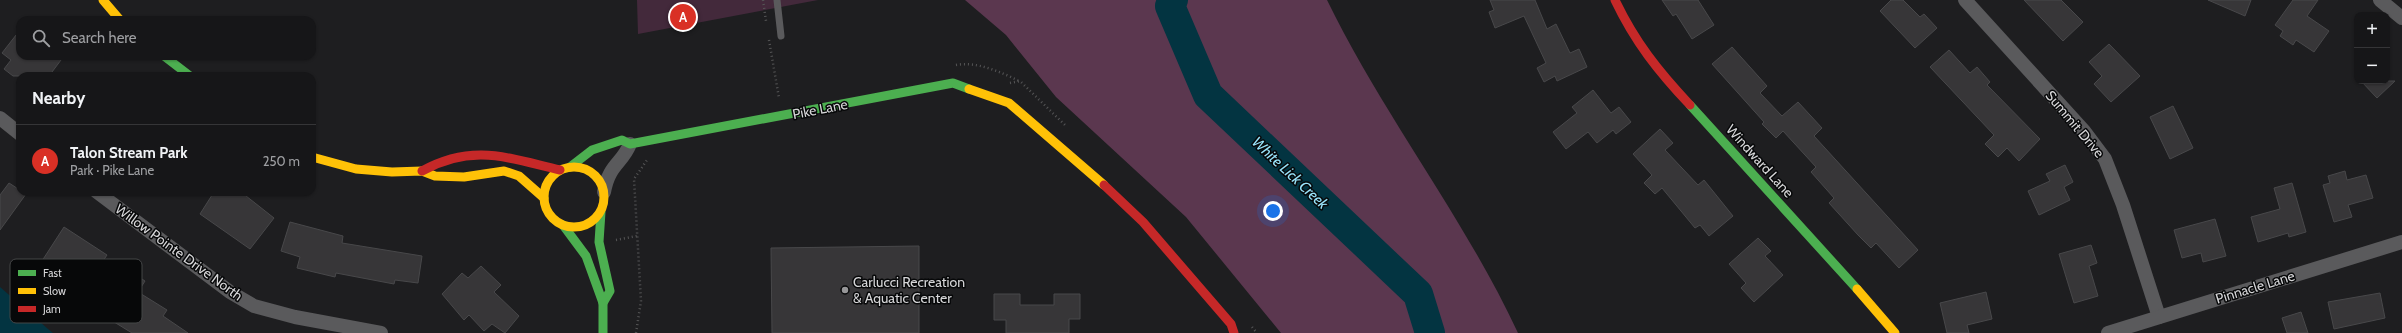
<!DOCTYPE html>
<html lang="en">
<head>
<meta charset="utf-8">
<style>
	:root { --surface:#161618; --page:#232325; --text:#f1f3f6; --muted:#9e9fa2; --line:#353537; --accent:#d93025 }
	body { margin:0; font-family:Cabin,sans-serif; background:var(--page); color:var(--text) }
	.controls { position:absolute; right:12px; top:12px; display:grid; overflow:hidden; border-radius:8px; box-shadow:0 1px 3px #0004 }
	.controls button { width:36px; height:36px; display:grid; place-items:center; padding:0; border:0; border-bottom:1px solid var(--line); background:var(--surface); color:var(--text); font:20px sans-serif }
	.you { position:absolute; left:1273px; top:211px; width:14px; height:14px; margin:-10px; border:3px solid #fff; border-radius:50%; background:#1a73e8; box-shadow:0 0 0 6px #1a73e833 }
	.badge { display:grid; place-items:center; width:26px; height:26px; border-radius:50%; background:var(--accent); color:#fff; font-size:13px; font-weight:700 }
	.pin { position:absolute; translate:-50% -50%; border:2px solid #fff; box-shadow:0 1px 4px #0006 }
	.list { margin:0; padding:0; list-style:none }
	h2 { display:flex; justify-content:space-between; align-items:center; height:52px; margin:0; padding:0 16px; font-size:17px }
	h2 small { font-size:13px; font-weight:400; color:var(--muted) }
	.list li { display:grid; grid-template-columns:26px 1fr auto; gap:12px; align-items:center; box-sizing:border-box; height:72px; padding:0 16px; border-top:1px solid var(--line) }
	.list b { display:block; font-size:15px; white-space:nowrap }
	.list p { margin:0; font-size:13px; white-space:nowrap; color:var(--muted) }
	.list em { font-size:13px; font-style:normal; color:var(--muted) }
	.icon { flex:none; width:22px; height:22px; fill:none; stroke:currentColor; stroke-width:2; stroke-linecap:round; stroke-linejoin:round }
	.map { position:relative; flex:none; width:2402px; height:333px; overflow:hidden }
	.search { position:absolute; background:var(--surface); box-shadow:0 1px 3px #0004; left:16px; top:16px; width:300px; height:44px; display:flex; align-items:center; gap:10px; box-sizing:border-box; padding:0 14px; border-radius:12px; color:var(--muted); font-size:15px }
	.panel { position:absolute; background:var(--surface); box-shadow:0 1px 3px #0004; left:16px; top:72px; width:300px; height:124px; border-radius:12px }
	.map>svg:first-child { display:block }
	.green { fill:#43293b }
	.forest { fill:#5b374f }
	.water { fill:#033441 }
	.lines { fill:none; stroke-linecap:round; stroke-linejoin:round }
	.river { stroke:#033441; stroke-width:30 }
	.building { fill:#373638; stroke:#48484a }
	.path { stroke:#555556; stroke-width:2.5; stroke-dasharray:1 3; stroke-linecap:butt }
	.lane { stroke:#5a5a5c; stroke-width:7 }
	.street { stroke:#5a5a5c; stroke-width:14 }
	.fast { stroke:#4caf50; stroke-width:9 }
	.slow { stroke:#ffc107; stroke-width:9 }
	.jam { stroke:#c62828; stroke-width:9 }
	.poi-dot { fill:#969698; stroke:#070809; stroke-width:1.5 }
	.labels { text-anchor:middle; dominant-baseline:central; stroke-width:3; stroke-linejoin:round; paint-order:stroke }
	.street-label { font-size:14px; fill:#d6d6d8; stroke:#070809 }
	.poi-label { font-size:14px; fill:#d6d6d8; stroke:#070809; text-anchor:start }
	.water-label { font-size:15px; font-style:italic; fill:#99e4fb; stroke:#070809 }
	.key { fill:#070809; stroke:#454647; stroke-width:1 }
	.key-label { font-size:11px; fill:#d6d6d8 }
</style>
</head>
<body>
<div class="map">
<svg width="2402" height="333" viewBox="0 0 2402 333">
	<rect width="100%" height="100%" fill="#1e1e20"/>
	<!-- green -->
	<path class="green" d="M637,0H818L638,34Z"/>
	<!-- forest -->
	<path class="forest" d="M965,0H1327C1383,115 1464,217 1518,333H1281L1186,217L1056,97L1006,35Z"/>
	<!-- water -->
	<path class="water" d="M0,287L48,329L53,333H0Z"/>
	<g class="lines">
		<!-- river -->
		<path class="river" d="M1173,0L1170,6L1208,95L1418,294L1430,333"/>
	</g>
	<!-- building -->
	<g class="building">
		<path d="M1490,0H1535L1547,29L1556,24L1570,53L1579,49L1587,67L1557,81L1555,76L1544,82L1537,68L1546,63L1524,16L1495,28L1489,12L1494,10Z"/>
		<path d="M1662,0H1698L1714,25L1692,39L1676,14L1673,16Z"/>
		<path d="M1891,0H1903L1920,17L1924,14L1937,28L1915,48L1880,11Z"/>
		<path d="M2024,0H2061L2083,22L2063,41Z"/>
		<path d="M2208,0H2251L2245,16Z"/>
		<path d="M2293,0H2318L2307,16L2329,31L2314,52L2296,40L2293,45L2280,36L2283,31L2275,25Z"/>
		<path d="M20,30V56H64L49,76H13L4,69L11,60L2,53Z"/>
		<path d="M2109,44L2140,76L2111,102L2094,84L2102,76L2089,62Z"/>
		<path d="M1732,47L1767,86L1760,93L1782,116L1798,102L1822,128L1814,136L1918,250L1899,268L1876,243L1871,248L1858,235L1829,203L1834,198L1811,172L1816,167L1783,131L1776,138L1762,124L1764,122L1712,64Z"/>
		<path d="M1949,50L1970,73L1977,67L1990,82L1987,85L2040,139L2019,161L2007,148L1998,157L1985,144L1994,135L1930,67Z"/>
		<path d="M2361,81H2395L2377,98Z"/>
		<path d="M1593,90L1611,113L1619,107L1631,122L1616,134L1613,130L1597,143L1588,132L1566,149L1553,132L1577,113L1572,107Z"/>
		<path d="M2173,106L2193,148L2170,159L2150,117Z"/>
		<path d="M1660,129L1673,143L1665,150L1698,185L1704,180L1733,216L1709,236L1700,225L1695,228L1662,188L1655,194L1644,183L1652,175L1633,154Z"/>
		<path d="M2065,165L2073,182L2064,187L2070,200L2039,215L2028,191L2050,181L2046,174Z"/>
		<path d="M2345,171L2347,180L2366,175L2373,198L2348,205L2352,217L2334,222L2323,185L2330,183L2328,176Z"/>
		<path d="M9,183L26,194L0,230V195Z"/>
		<path d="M2292,183L2306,232L2289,237L2288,233L2258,242L2251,217L2280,209L2274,188Z"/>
		<path d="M214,192H241L274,218L250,249L200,214Z"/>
		<path d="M2215,219L2226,256L2203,262L2201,253L2182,258L2174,230Z"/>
		<path d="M290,222L343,236L342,243L422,256L418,283L395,280L394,284L336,273L335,277L297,268L300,257L281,251Z"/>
		<path d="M64,227L107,255L82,292L40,264Z"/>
		<path d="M1758,238L1771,251L1765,256L1783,275L1754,302L1741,288L1746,283L1729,264Z"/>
		<path d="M2091,245L2097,263L2089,266L2098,296L2074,303L2059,254Z"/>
		<path d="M919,246V333H772L771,248Z"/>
		<path d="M481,266L501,285L494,292L519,316L505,333L492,324L484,331L469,315L464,320L442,294L462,273L468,278Z"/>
		<path d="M128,270L145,281L138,292L167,310L163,316L188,333H132L98,312L116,282L119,284Z"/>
		<path d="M1986,292L1992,319L1967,325L1969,333H1947L1940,303Z"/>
		<path d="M2380,293L2385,318L2334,329L2328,302Z"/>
		<path d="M994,294H1020V305H1054V294H1080V319H1069V333H1006V320H994Z"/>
		<path d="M2301,312L2308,333H2287L2282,318Z"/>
	</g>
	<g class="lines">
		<!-- path -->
		<g class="path">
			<path d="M763,0L766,21"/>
			<path d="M769,40L779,98"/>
			<path d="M956,65C976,61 1001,72 1019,81"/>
			<path d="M1010,83L1020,81L1067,127"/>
			<path d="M616,240L637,236"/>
			<path d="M1252,327L1257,333"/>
			<path d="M636,333L641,301L634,179L647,160"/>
		</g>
		<!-- lane -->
		<path class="lane" d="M777,0L781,36"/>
		<!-- street -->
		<g class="street">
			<path d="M1965,0L2084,131L2105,159L2123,205L2159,317"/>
			<path d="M2380,0L2402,18"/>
			<path d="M0,118L20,134"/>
			<path d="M97,192L230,292L254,306L295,317L381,333"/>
			<path d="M604,192C609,164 622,164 630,144"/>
			<path d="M2108,333L2402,242"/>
		</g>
		<!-- fast -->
		<g class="fast">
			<path d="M164,56L190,76"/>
			<path d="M1690,105L1857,289"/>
			<path d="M570,167L592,150L622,140L630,144L953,83L969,89"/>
			<path d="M601,212L599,242L610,291L603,303V333"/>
			<path d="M563,225L586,256L603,303"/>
		</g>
		<!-- slow -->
		<g class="slow">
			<path d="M103,0L120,20"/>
			<path d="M969,89L1009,103L1104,185"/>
			<path d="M312,157L356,169L392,172L422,171L435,176L464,177L504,171L519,176L544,198"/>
			<circle cx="574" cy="197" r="30"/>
			<path d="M1857,289L1895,333"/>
		</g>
		<!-- jam -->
		<g class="jam">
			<path d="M1615,0C1635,42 1658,71 1690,105"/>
			<path d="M422,171C473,143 508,158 560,170"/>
			<path d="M1104,185L1143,222L1231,324L1234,333"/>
		</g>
	</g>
	<!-- markers -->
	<circle class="poi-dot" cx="845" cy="290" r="4"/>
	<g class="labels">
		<!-- street labels -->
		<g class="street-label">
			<text transform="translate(820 109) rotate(-11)">Pike Lane</text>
			<text transform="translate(2075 124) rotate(50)">Summit Drive</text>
			<text transform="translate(1760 161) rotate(48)">Windward Lane</text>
			<text transform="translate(179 252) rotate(36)">Willow Pointe Drive North</text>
			<text transform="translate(2255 287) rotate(-17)">Pinnacle Lane</text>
		</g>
		<!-- poi labels -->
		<g class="poi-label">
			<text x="853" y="282">Carlucci Recreation<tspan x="853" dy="16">&amp; Aquatic Center</tspan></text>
		</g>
		<!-- water labels -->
		<g class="water-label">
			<text transform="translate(1290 173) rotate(43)">White Lick Creek</text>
		</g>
	</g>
	<!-- legend -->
	<rect x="10" y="259" width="132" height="64" rx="6" class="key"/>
	<rect x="18" y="270" width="18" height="6" fill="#4caf50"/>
	<rect x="18" y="288" width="18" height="6" fill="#ffc107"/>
	<rect x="18" y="306" width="18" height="6" fill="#c62828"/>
	<g class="key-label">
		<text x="43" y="277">Fast</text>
		<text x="43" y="295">Slow</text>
		<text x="43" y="313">Jam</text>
	</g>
</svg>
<div class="controls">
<button>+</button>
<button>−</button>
</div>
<div class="you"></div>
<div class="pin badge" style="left:683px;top:17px">A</div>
<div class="search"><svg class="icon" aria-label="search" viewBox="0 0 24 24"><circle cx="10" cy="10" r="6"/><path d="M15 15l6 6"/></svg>Search here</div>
<section class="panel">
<h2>Nearby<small></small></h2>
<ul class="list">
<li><span class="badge">A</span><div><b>Talon Stream Park</b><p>Park · Pike Lane</p></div><em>250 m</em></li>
</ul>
</section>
</div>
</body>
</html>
